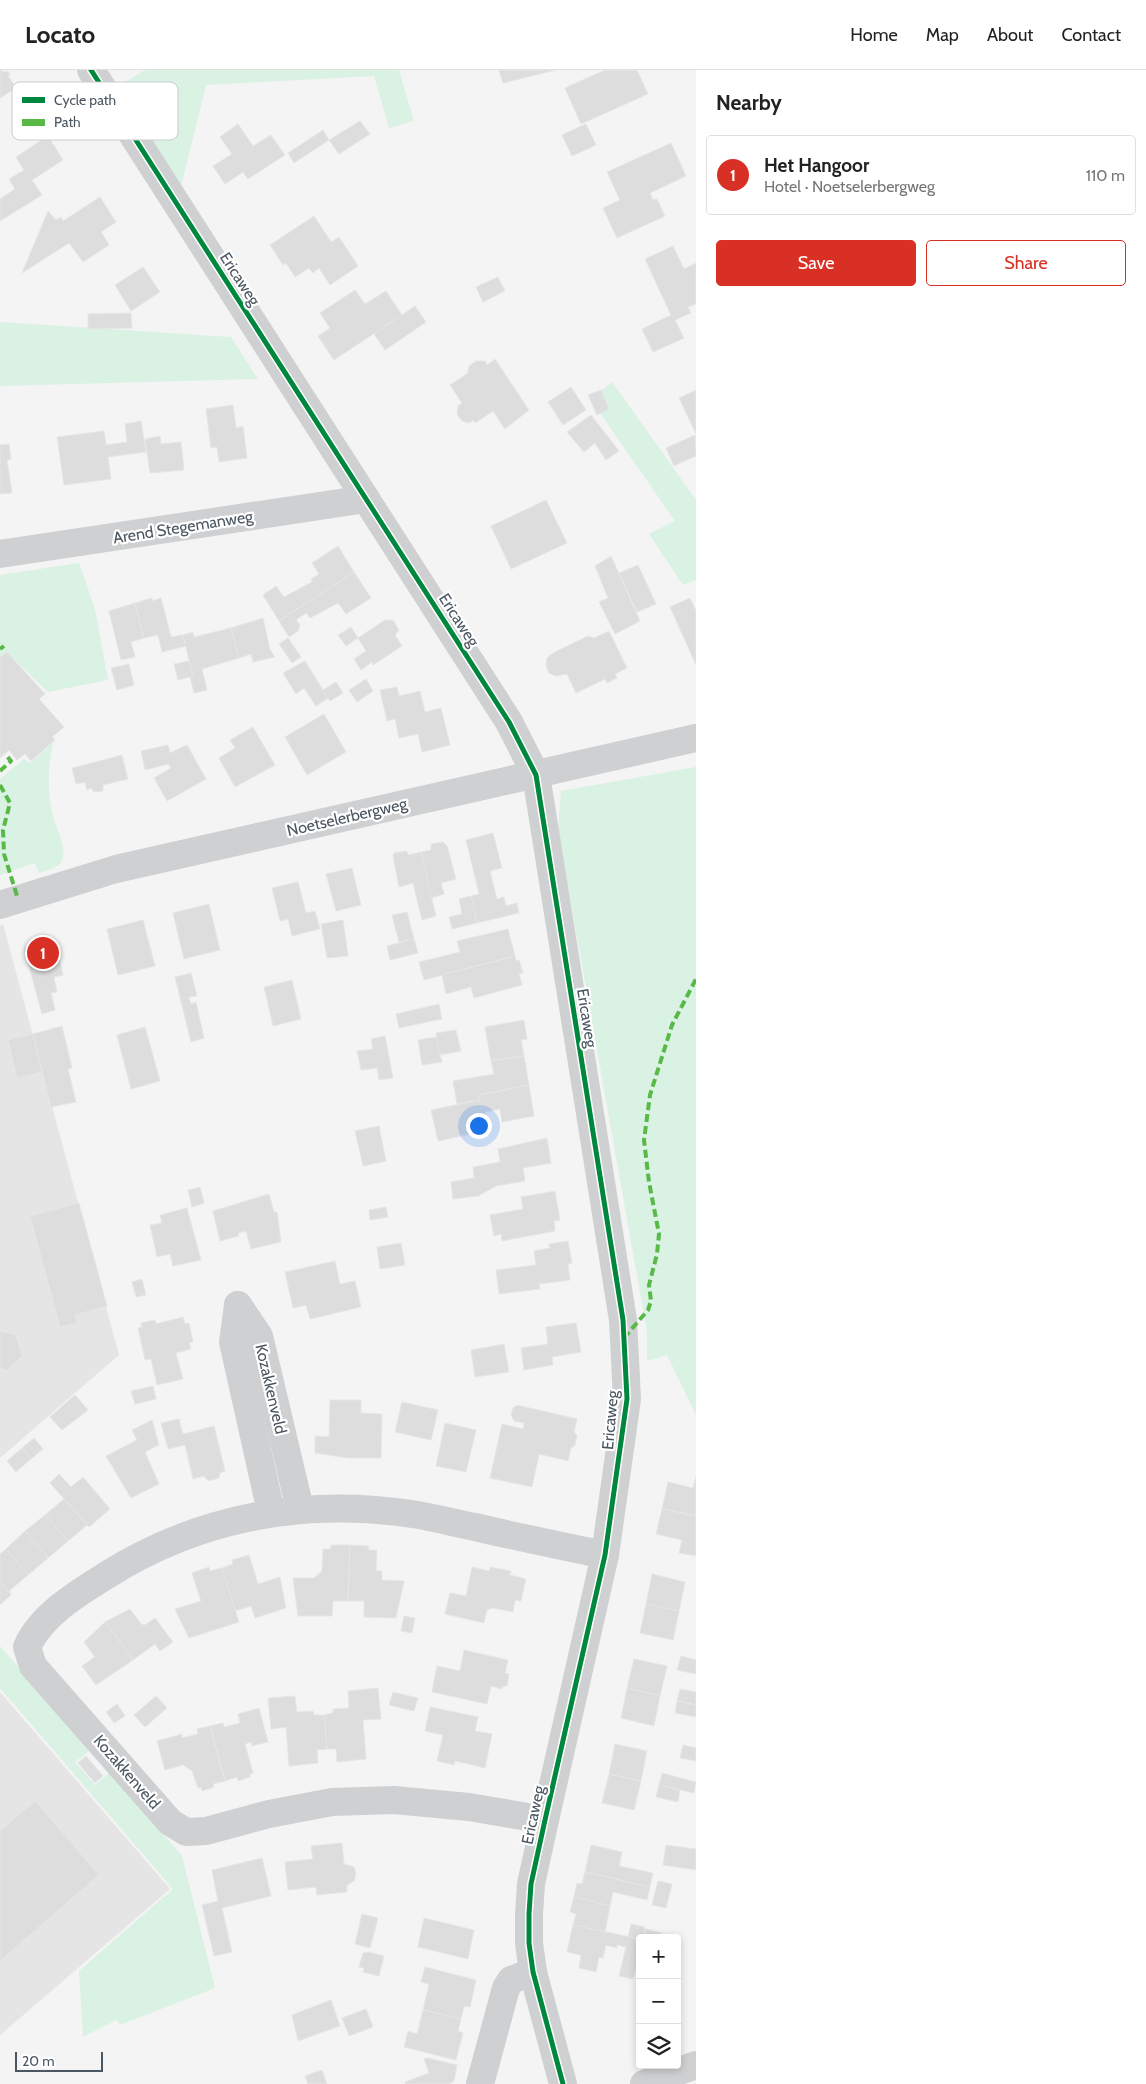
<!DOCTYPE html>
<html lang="en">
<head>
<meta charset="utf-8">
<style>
	:root { --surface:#fff; --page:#f2f2f2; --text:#222; --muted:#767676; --line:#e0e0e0; --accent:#d93025 }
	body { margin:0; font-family:Cabin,sans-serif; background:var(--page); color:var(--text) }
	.controls { position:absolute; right:15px; bottom:15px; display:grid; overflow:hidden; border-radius:5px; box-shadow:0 2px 8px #0003 }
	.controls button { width:45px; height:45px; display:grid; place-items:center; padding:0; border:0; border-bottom:1px solid var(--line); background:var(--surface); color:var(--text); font:25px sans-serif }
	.scale { position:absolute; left:15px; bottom:12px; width:88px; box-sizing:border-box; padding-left:5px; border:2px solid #4a5661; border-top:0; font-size:14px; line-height:18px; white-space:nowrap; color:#4a5661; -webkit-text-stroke:4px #fff; paint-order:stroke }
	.you { position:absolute; left:478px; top:1055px; width:18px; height:18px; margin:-12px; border:4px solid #fff; border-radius:50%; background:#1a73e8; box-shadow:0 0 0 8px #1a73e833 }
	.badge { display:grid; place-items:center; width:32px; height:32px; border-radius:50%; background:var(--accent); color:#fff; font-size:16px; font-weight:700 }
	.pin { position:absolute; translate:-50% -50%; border:2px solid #fff; box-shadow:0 1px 5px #0006 }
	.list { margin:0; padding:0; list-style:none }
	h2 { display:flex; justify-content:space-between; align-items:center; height:65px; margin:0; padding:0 20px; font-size:21px }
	h2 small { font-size:16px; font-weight:400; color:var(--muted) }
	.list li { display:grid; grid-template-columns:32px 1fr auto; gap:15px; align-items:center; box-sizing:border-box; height:80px; margin:0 10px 10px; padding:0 10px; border:1px solid var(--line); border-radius:5px }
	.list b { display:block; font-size:19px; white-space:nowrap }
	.list p { margin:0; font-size:16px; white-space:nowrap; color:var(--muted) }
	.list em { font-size:16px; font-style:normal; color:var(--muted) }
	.actions { display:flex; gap:10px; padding:15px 20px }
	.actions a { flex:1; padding:11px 0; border:1px solid var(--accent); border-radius:5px; text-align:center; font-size:18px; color:var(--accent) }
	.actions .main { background:var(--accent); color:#fff }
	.icon { flex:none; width:28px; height:28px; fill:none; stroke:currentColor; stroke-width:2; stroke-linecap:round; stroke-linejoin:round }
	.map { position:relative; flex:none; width:696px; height:2014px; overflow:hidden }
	header { display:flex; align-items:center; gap:30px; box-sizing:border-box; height:70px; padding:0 25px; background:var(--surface); border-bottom:1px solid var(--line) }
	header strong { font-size:24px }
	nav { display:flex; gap:28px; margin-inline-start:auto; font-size:18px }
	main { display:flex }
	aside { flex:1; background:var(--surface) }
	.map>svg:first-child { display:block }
	.education { fill:#e6e5e6 }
	.green { fill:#d9f2e3 }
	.building { fill:#ddddde; stroke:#e5e6e7 }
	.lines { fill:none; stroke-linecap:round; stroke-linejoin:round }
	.minor { stroke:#ced0d2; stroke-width:28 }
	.quiet { stroke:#58b947; stroke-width:4; stroke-dasharray:8 4; stroke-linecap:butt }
	.cycleway-casing { stroke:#fff; stroke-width:8 }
	.cycleway { stroke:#00873e; stroke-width:5 }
	.labels { text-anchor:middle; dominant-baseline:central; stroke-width:4.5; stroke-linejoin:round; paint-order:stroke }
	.street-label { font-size:16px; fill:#4a5661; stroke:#fff }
	.key { fill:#fff; stroke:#c9ccd0; stroke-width:1 }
	.key-label { font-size:14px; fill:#4a5661 }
</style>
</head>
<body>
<header>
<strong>Locato</strong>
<nav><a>Home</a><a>Map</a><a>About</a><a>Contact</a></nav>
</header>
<main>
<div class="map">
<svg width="696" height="2014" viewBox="0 0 696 2014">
	<rect width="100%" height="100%" fill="#f4f4f4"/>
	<!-- education -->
	<g class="education">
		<path d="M3,854L119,1285L0,1388V855Z"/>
		<path d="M0,1622L170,1819L0,1965Z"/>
	</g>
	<!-- green -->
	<g class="green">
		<path d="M145,0H399L414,51L389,58L374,6L206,15L180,121L113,19Z"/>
		<path d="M0,252L231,267L258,309L0,316Z"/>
		<path d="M612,312L696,430V510L683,515L649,464L675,451L591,330Z"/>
		<path d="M79,493L95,539L108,610L48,622L7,582L0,587V505Z"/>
		<path d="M53,673C48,697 47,718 52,742C54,755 66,774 63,787C61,798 48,800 39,803L35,793L0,805V709L24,689L30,693Z"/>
		<path d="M696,697V1345L667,1285L647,1291V1262L558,760L561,721Z"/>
		<path d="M0,1576L90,1680L75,1692L95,1715L110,1702L182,1786L215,1918L120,1955L117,1950L83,1967L79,1901L173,1819L0,1618Z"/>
	</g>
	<!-- building -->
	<g class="building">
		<path d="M0,0L5,2L8,1L10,5L8,6L16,18L0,28Z"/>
		<path d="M499,0H556L503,13Z"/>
		<path d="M605,0H637L648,24L581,54L565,18Z"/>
		<path d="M360,51L370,64L339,84L329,70Z"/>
		<path d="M238,54L253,76L271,65L285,85L248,109L243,102L225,114L213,96L232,84L220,67Z"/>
		<path d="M586,54L596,75L572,86L562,65Z"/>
		<path d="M323,60L329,70L294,93L288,83Z"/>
		<path d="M48,66L63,90L32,110L42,125L0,151V129L15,119L9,109L24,100L16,87Z"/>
		<path d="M671,73L686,106L650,123L653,130L657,129L665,146L617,168L603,138L620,130L607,102Z"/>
		<path d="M100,127L116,152L101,162L109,175L83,192L69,173L22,203L48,141L56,150L61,147L63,151Z"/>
		<path d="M314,146L331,172L339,167L358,196L330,215L319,198L313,203L309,198L295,207L286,193L283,195L270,175Z"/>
		<path d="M673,176L684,199L696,193V234L688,237L691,243L675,250L684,268L653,282L642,259L671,245L645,189Z"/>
		<path d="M143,197L160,222L131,241L115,215Z"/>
		<path d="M498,207L505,221L483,232L476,217Z"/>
		<path d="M355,220L365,234L386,221L402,245L334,290L318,266L330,258L320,243Z"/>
		<path d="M415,236L426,252L385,280L374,264Z"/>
		<path d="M131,243L132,258L88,259V244Z"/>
		<path d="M495,289L529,340L505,359L493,341L475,353L473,350L470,353L462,351L457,344L458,336L462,333L450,315L468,303L469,296L476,291H485L487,295Z"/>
		<path d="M571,317L586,340L563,355L548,332Z"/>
		<path d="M601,320L609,339L597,345L588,325Z"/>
		<path d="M696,320V364L679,328Z"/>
		<path d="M233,335L236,358L243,356L247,388L219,392L217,377L211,378L206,339Z"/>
		<path d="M591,345L619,381L606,390L595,373L584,382L567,362Z"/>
		<path d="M141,351L146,382L108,387L111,409L64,415L57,367L104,361L106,375L127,372L125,354Z"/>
		<path d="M695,365L696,386L674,396L666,378Z"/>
		<path d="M160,366L161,374L181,372L184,400L150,403L145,369Z"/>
		<path d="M9,374L11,389L7,390L12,423L0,424V375Z"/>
		<path d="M546,430L567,473L511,499L491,456Z"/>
		<path d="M338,476L354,502L279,551L263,525L276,516L284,527L312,512L311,509L319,504L312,493Z"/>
		<path d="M611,486L640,551L615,564L599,532L608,528L595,496Z"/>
		<path d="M638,495L656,534L637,542L619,503Z"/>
		<path d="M354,502L371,528L346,544L338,533L310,548L306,543L296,550L300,555L298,561L289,567L279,551Z"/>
		<path d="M152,528V531L161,528L171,567L183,565L186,576L162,582L158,565L144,568L135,533Z"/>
		<path d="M690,528L696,541V595L670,537Z"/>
		<path d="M135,533L144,568L131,572L135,587L121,590L109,541Z"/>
		<path d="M263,548L270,580L275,587L253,592L251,584L239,588L231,558Z"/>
		<path d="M385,550H393L399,560L395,565L402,576L373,595L372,592L361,600L354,589L366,581L358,568Z"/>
		<path d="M351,557L358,568L346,576L338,565Z"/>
		<path d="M231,558L239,588L202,599L207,620L194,623L190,607L193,606L183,565L193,562L194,567Z"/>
		<path d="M609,561L627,598L615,604L617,608L607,613L605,609L576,623L567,604L556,606L549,603L546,596L547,588L553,583L588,566L594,568Z"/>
		<path d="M288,568L301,587L292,593L279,574Z"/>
		<path d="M7,582L45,624L39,629L64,657L52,667L55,670L31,691L25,684L17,690L9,680L0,688V587Z"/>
		<path d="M189,591L193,606L178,610L174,594Z"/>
		<path d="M305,591L328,628L316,636L304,618L296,624L283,603Z"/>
		<path d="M129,594L134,615L117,620L111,598Z"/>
		<path d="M366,609L373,621L357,632L349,620Z"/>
		<path d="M336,612L343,623L330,631L323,620Z"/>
		<path d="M397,617L399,626L420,621L425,642L441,638L450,675L422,682L418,664L399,668L395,649L387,651L380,620Z"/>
		<path d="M324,644L346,682L307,705L285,667Z"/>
		<path d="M253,657L275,695L235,717L219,688L235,678L230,670Z"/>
		<path d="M168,675L170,683L187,675L206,709L167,731L154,708L171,698L168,694L145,700L141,681Z"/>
		<path d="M122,685L128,709L103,715V721L94,722L91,718L87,720L85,712L76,714L72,698Z"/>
		<path d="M493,763L502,798L490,801L497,829L504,827L506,836L517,833L519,843L477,853L471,826L479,824L466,770Z"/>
		<path d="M443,772L447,776L456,809L441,813L444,824L431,828L421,782L431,780V774Z"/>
		<path d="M406,781L409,785L421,782L436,846L422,850L413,813L399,817L393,786L394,783Z"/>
		<path d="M352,798L361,835L336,841L326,804Z"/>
		<path d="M298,812L306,843L315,841L320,859L292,866L288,849L280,851L272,818Z"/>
		<path d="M471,826L477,853L452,859L449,847L462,844L459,829Z"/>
		<path d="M209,834L220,880L184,889L173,843Z"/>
		<path d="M407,842L414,869L399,872L392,845Z"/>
		<path d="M143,850L155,896L118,905L107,859Z"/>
		<path d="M343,850L348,886L327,888L321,854Z"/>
		<path d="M508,859L515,886L424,910L419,892L460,882L457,871Z"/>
		<path d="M414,869L418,883L390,890L387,876Z"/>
		<path d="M55,871L63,905L54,907L57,922L51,923L55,940L42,944L24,878Z"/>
		<path d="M515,886L516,891L519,890L523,903L519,904L522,915L474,928L471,917L446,924L442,905Z"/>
		<path d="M191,903L197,926L189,927L191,934L196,932L204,968L191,972L175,907Z"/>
		<path d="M292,910L301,949L273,956L264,917Z"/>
		<path d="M439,934L442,949L399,958L396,944Z"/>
		<path d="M524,950L527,969L521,970L524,986L491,991L485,957Z"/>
		<path d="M62,956L72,998L68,999L76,1032L51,1037L33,964Z"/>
		<path d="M145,957L160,1011L131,1019L117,965Z"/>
		<path d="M456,960L461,981L439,985L436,963Z"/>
		<path d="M33,964L42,1002L17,1008L8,970Z"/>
		<path d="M385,966L393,1008L379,1010L377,998L361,1000L357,981L373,979L371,969Z"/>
		<path d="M436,967L442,992L422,995L418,970Z"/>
		<path d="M524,986L529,1015L480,1025V1030L457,1034L453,1011L494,1004L491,991Z"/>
		<path d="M529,1015L534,1046L502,1052L500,1039L485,1042L489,1060L438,1071L431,1040L480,1030V1025Z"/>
		<path d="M379,1056L386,1091L363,1096L355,1061Z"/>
		<path d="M547,1068L551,1093L523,1098L525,1111L496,1116L478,1126L453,1129L451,1112L474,1108L473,1097L500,1092L498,1079Z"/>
		<path d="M200,1117L204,1133L192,1137L188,1120Z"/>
		<path d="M555,1121L560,1150L554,1151L555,1161L502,1171L501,1164L494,1166L490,1145L523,1139L521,1127Z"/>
		<path d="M269,1124L274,1142H277L281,1172L251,1179L246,1161L238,1163L239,1166L220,1171L213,1141Z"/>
		<path d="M79,1133L107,1236L75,1245L77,1253L60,1257L30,1146Z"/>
		<path d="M386,1137L388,1147L370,1150L369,1140Z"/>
		<path d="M187,1138L201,1190L173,1196L170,1184L157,1187L150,1155L162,1153L160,1145Z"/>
		<path d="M568,1171L572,1193L568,1194L570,1210L539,1214L540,1219L499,1224L496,1200L536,1195L534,1181L550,1178L549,1174Z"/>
		<path d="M401,1173L405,1195L380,1199L377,1177Z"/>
		<path d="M335,1191L340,1214L355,1211L361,1237L310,1249L306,1235L293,1238L285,1202Z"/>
		<path d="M142,1209L146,1225L136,1227L132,1212Z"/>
		<path d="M183,1247L185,1254L189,1253L193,1272L189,1273L191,1279L176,1283L183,1309L157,1315L151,1289L145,1290L138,1258L142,1257L141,1253L155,1250L156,1254Z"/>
		<path d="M576,1253L581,1282L552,1287L553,1295L524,1300L521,1278L548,1274L546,1257Z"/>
		<path d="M0,1261L16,1265L22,1286L7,1300L0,1298Z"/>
		<path d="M504,1274L509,1302L475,1307L471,1280Z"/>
		<path d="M153,1316L156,1329L135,1334L131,1321Z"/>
		<path d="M75,1325L88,1340L62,1360L50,1347Z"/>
		<path d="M330,1330H361V1343L382,1344L381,1388H348L315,1383V1366L329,1367Z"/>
		<path d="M402,1332L438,1340L431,1370L395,1362Z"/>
		<path d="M517,1335L577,1349L574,1362L577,1366L575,1375L571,1378L568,1391L539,1384L532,1417L490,1408L502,1354L523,1359L524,1353L514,1351L511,1345L513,1338Z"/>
		<path d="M179,1349L183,1364L214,1356L225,1401L220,1403L219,1408L208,1411L204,1406L193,1409L185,1375L168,1379L161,1353Z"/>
		<path d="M152,1350L159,1375L145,1382L159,1414L131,1428L106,1386L137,1370L132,1360Z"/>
		<path d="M445,1353L476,1360L466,1402L436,1396Z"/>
		<path d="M34,1368L43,1379L31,1389L22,1378Z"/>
		<path d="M22,1378L31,1389L16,1402L7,1391Z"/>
		<path d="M59,1404L71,1417L83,1407L110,1439L89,1457L50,1413Z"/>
		<path d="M696,1406V1446L662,1439L668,1412L693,1418Z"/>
		<path d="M64,1429L87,1455L68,1471L45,1445Z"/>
		<path d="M662,1439L696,1446V1486L679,1483L682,1470L656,1464Z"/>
		<path d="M45,1445L68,1471L48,1488L25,1461Z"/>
		<path d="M25,1461L48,1488L28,1505L6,1479Z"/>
		<path d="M331,1475H350L348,1531H333L332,1546H298L293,1508H314L322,1501L323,1479H331Z"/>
		<path d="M350,1475L369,1476L368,1480H377L376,1501H382V1510L404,1511L396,1548L364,1547V1531H348Z"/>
		<path d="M6,1479L28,1505L9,1521L11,1525L0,1512V1484Z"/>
		<path d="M249,1485L258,1514L280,1507L286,1538L255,1548L251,1536L235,1541L222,1498L233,1494L232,1490Z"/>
		<path d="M209,1497L210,1501L222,1498L239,1552L189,1568L175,1539L201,1531L192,1503Z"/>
		<path d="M472,1497L489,1501L490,1497L511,1501L510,1505L526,1509L521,1531L515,1530L513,1542L493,1538L487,1540L484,1553L445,1544L450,1523L466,1526Z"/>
		<path d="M652,1504L685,1512L679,1541L646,1534Z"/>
		<path d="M0,1512L11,1525L0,1535Z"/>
		<path d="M646,1534L679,1541L673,1570L640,1563Z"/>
		<path d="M130,1539L141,1554L145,1555L155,1548L173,1572L160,1581L155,1574L133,1590L105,1552Z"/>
		<path d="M404,1546L415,1548L412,1563L401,1561Z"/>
		<path d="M105,1552L133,1590L96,1615L82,1596L95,1587L84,1572Z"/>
		<path d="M464,1580L508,1590L505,1603L509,1604L507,1616H503L502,1619L491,1616L487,1634L432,1622L437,1596L460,1601Z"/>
		<path d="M681,1586L696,1590V1604L677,1600Z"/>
		<path d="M634,1589L667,1596L660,1626L627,1618Z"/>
		<path d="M378,1618L381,1649L363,1650L366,1689L337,1692L336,1679H327L324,1645L333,1643V1639L349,1638L348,1621Z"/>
		<path d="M627,1618L660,1626L654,1656L621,1648Z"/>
		<path d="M680,1619L696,1622V1635L677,1631Z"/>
		<path d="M393,1622L418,1628L414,1641L389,1635Z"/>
		<path d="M156,1626L167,1638L145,1657L134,1645Z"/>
		<path d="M295,1626L297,1642L313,1641L314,1645H324L327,1679L317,1680L318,1693L289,1696L286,1657L271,1659L268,1628Z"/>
		<path d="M677,1631L696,1635V1647L675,1643Z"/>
		<path d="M117,1634L125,1646L114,1653L106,1642Z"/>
		<path d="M430,1637L478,1647L475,1661L492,1664L485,1698L455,1691L454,1695L437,1691L443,1665L425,1661Z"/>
		<path d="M259,1638L268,1672L252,1676L251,1672L245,1674L253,1703L250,1704V1707L238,1711L237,1707L225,1711L210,1656L223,1653L224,1657L240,1653L238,1644Z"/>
		<path d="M210,1656L225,1711L213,1714L214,1717L202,1721L201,1717L198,1718L192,1701L183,1695L165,1700L157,1671L182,1664V1668L198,1664L197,1659Z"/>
		<path d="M615,1674L647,1681L641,1711L609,1704Z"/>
		<path d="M683,1675L696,1678V1691L680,1688Z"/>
		<path d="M86,1686L103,1706L95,1713L78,1693Z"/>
		<path d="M662,1703L696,1712L694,1723L659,1715Z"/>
		<path d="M609,1704L641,1711L634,1740L602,1733Z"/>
		<path d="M659,1715L680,1720L678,1732L656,1727Z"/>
		<path d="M35,1731L99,1805L0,1891V1761Z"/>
		<path d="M342,1773L344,1794L354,1797L356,1804L354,1811L347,1815V1822L317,1825L316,1817L288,1820L285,1792L313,1789L311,1776Z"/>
		<path d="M591,1775L622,1782L619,1796L653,1803L650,1817L585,1802Z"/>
		<path d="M666,1775L696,1779V1800L663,1795Z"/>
		<path d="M262,1788L271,1826L222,1838L232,1882L214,1886L202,1835L218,1831L212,1800Z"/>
		<path d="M585,1802L650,1817L647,1830L613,1822L610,1836L574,1827L577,1813L582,1814Z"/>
		<path d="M658,1811L672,1814L666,1838L652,1835Z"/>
		<path d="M574,1827L610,1836L605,1862L573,1855L576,1844L570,1842Z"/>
		<path d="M362,1844L378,1848L370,1878L355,1874Z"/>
		<path d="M424,1848L474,1860L468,1889L418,1877Z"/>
		<path d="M631,1854L645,1857L644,1868L640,1869L628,1867Z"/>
		<path d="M573,1855L640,1869V1886L633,1909L619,1906L626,1877L617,1875V1878L606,1875L603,1888L599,1887L596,1902L579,1898L581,1885L567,1882Z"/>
		<path d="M646,1859L662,1863L661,1868H644Z"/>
		<path d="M368,1882L384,1886L379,1906L363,1902L364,1898L359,1897L363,1883Z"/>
		<path d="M425,1897L476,1910L470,1937L464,1936L461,1949L423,1940L429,1914L421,1912Z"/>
		<path d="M331,1930L340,1956L298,1971L292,1945Z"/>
		<path d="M366,1939L373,1957L349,1966L342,1948Z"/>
		<path d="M423,1940L461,1949L458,1961L463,1963L456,1990L404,1977L408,1961L417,1964Z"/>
		<path d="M428,1988L457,1995L454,2011L449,2014H406L405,2012L429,2003L424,1989Z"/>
		<path d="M322,2000L327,2014H308L305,2006Z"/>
	</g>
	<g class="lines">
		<!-- minor -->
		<g class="minor">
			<path d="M91,0L509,652L536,705L623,1250L627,1329L605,1485L545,1750L531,1814L529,1844V1873L533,1902L563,2014"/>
			<path d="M0,484L366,429"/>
			<path d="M0,835L116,799L696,668"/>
			<path d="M238,1235L259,1266L300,1439"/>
			<path d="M238,1235L233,1272L271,1442"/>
			<path d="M545,1750L469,1737L394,1730L332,1732L269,1744L206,1761L186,1762L170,1752L33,1596L27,1577C41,1545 78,1523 107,1505C199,1447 304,1428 412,1444C433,1447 454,1453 475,1457C518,1467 561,1476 605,1485"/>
			<path d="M480,2014L506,1918L511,1910L533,1902"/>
			<path d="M644,2014L696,1995"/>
		</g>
		<!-- quiet -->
		<g class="quiet">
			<path d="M0,579L4,576"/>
			<path d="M0,701L11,691L5,684"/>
			<path d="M0,715L10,733L3,760L4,784L18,829"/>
			<path d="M624,1268L648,1240L651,1231L649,1215L657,1184L659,1164L649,1112L644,1070L650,1025L672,955L696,909"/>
		</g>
		<!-- cycleway casing -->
		<g class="cycleway-casing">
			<path id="cycleway" d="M91,0L509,652L536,705L623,1250L627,1329L605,1485L545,1750L531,1814L529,1844V1873L533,1902L563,2014"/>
		</g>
		<!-- cycleway -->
		<use href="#cycleway" class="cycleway"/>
	</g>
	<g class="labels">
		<!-- street labels -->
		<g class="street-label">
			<text transform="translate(240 209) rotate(57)">Ericaweg</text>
			<text transform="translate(183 457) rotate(-9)">Arend Stegemanweg</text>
			<text transform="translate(459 550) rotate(57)">Ericaweg</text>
			<text transform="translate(347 747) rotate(-13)">Noetselerbergweg</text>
			<text transform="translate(587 948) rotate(81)">Ericaweg</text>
			<text transform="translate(271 1319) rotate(77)">Kozakkenveld</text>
			<text transform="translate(610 1350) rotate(-85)">Ericaweg</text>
			<text transform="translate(127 1702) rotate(49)">Kozakkenveld</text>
			<text transform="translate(533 1745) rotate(-78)">Ericaweg</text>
		</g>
	</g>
	<!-- legend -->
	<rect x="12" y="12" width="166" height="58" rx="8" class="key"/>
	<rect x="22" y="27" width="23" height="6" fill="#00873e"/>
	<rect x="22" y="49" width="23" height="7" fill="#58b947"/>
	<g class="key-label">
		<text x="54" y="35">Cycle path</text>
		<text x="54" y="57">Path</text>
	</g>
</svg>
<div class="controls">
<button>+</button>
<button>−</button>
<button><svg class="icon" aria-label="layers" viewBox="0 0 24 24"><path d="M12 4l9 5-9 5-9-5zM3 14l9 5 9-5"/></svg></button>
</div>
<div class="scale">20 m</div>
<div class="you"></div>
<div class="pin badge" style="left:43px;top:883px">1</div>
</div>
<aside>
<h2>Nearby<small></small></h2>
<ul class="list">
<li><span class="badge">1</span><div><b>Het Hangoor</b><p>Hotel · Noetselerbergweg</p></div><em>110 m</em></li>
</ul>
<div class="actions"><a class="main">Save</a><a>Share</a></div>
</aside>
</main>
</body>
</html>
